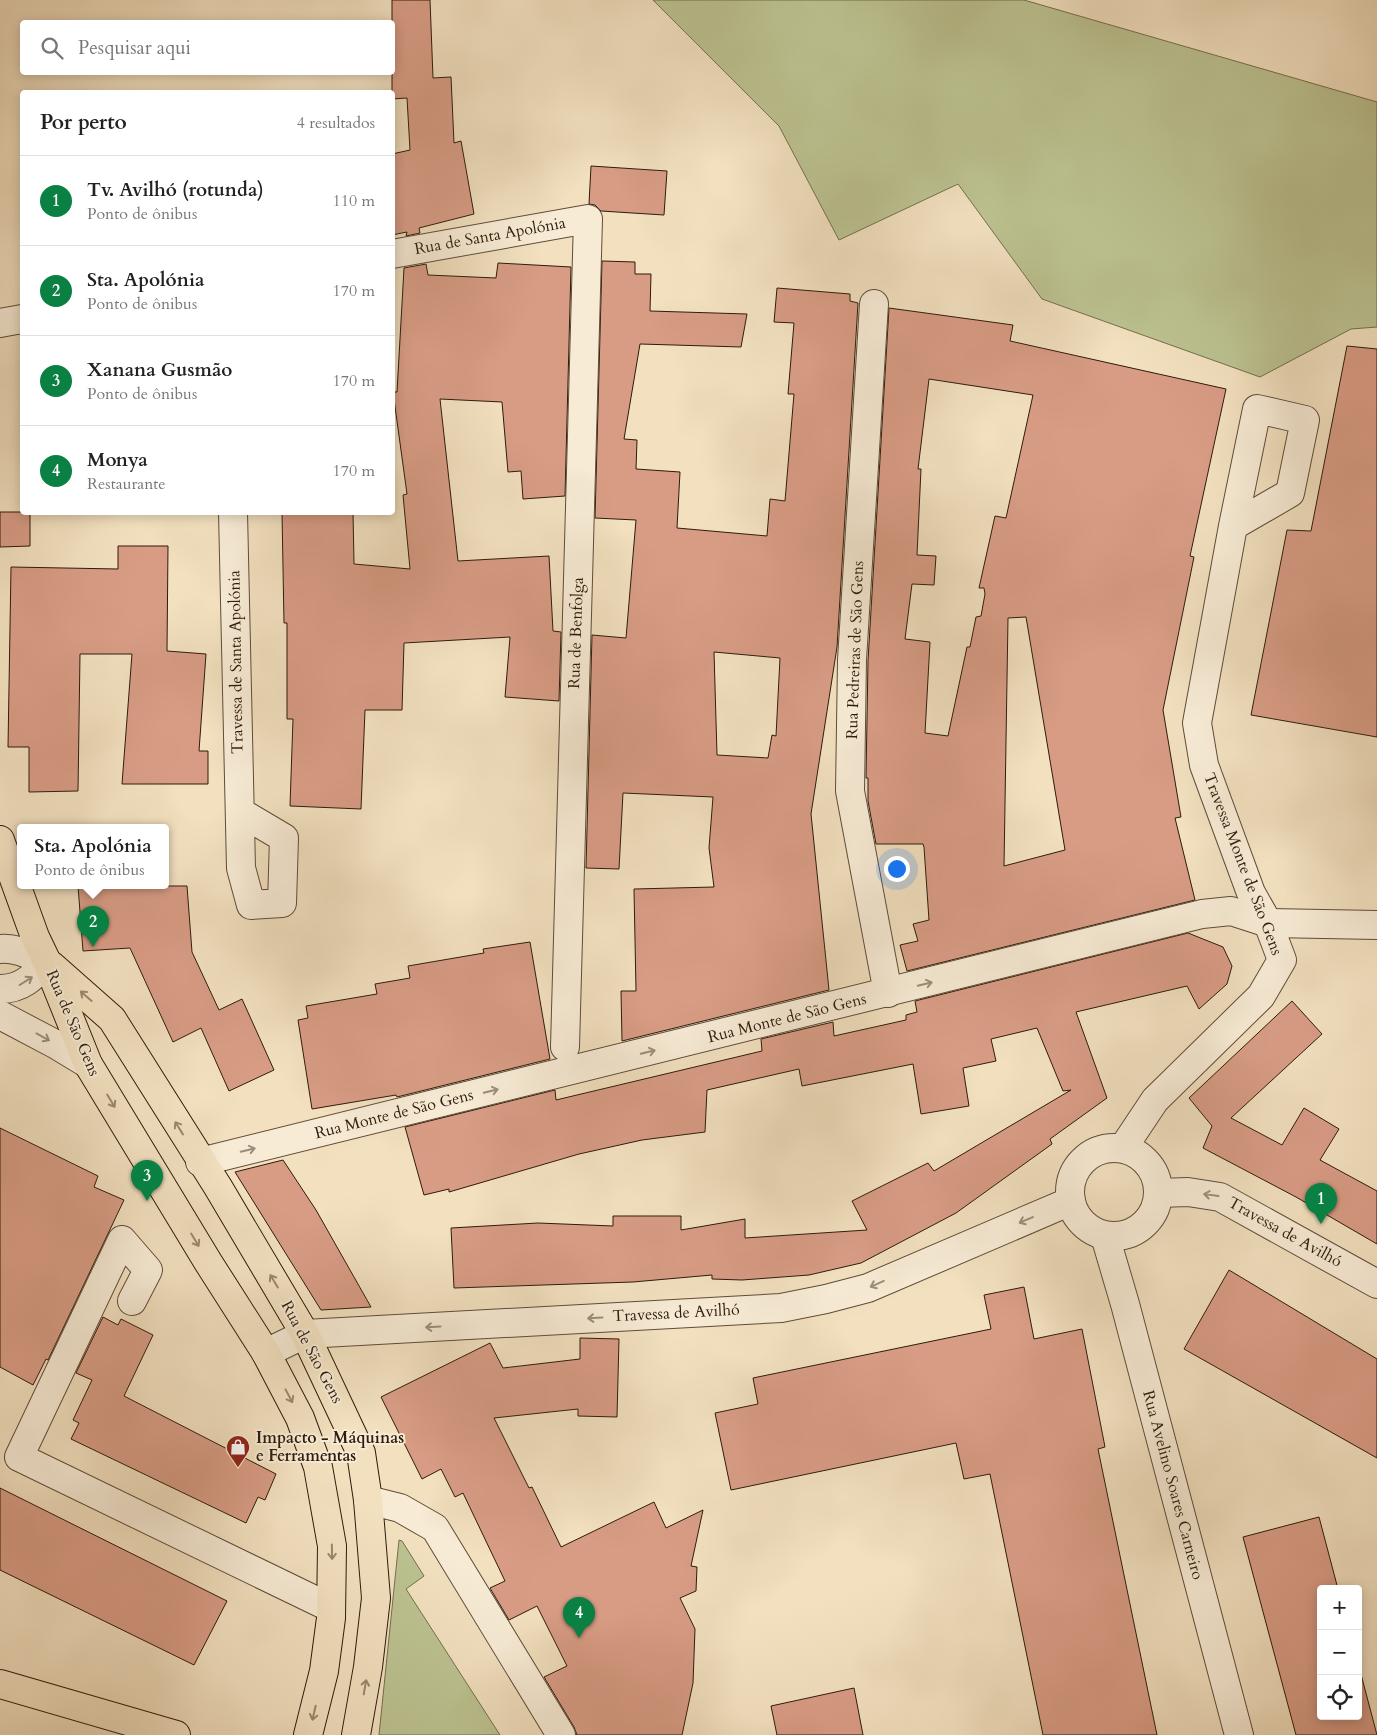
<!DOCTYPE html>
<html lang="pt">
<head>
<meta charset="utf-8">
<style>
	:root { --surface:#fff; --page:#f2f2f2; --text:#222; --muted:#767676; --line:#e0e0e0; --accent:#0b8043 }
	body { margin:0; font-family:Cardo,serif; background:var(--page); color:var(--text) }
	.controls { position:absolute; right:15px; bottom:15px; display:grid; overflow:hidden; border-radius:5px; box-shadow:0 2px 12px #0003 }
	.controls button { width:45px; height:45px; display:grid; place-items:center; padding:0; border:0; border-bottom:1px solid var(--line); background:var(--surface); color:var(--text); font:25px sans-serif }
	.you { position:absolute; left:896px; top:868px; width:18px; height:18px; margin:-12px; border:4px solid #fff; border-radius:50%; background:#1a73e8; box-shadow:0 0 0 8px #1a73e833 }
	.badge { display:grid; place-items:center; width:32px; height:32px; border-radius:50%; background:var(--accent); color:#fff; font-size:16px; font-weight:700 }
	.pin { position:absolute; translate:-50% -41px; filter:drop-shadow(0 1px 2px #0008) }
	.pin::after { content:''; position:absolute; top:26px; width:18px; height:15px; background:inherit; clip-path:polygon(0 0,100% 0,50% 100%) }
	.popup { position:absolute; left:17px; top:824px; width:152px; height:65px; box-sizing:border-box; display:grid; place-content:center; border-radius:5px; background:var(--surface); filter:drop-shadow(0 1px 4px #0005); font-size:16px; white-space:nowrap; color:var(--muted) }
	.popup b { font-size:19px; color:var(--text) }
	.popup::after { content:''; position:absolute; left:50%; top:100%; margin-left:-10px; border:10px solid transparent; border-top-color:var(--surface) }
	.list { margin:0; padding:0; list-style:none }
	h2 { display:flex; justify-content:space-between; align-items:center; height:65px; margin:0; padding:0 20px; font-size:21px }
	h2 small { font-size:16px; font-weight:400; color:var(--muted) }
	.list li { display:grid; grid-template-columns:32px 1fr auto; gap:15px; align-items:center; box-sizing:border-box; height:90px; padding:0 20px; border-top:1px solid var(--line) }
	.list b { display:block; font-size:19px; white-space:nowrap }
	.list p { margin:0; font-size:16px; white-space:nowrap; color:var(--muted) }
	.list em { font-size:16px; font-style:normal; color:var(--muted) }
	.icon { flex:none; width:28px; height:28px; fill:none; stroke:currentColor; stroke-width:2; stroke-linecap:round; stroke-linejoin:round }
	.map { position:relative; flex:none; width:1377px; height:1735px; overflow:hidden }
	.search { position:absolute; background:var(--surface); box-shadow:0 2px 12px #0003; left:20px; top:20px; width:375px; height:55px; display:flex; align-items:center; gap:12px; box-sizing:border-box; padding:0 18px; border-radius:5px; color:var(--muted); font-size:19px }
	.panel { position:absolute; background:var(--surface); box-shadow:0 2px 12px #0003; left:20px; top:90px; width:375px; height:425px; border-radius:5px }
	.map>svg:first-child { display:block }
	.green { fill:#bcc291; stroke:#756e4e }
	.building { fill:#d89c85; stroke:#2e1b0c; fill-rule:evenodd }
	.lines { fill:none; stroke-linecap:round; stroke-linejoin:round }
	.minor-casing { stroke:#5f4c39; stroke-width:30 }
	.major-casing { stroke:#2e1b0c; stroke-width:30 }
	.minor { stroke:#f7ebd5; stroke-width:28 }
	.major { stroke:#f2e0bf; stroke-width:28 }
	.oneway { stroke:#9d8d7b }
	.oneway2 { stroke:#9a876e }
	.labels { text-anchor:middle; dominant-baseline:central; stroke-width:4; stroke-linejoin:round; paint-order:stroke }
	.street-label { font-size:16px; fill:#2e1b0c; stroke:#f7ebd5 }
	.poi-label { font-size:16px; font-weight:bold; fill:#2e1b0c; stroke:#f7ebd5; text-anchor:start }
</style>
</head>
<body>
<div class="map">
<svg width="1377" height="1735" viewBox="0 0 1377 1735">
	<rect width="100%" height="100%" fill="#f2e0bf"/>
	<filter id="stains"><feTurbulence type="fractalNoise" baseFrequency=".004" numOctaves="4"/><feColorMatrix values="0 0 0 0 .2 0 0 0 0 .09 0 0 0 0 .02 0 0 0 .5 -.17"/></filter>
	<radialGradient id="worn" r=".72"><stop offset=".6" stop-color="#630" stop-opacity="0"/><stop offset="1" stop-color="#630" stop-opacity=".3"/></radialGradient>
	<!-- green -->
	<g class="green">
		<path d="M653,0H1024L1377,102V327L1351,329L1260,377L1042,299L958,184L839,240L779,126Z"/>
		<path d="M399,1540L402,1541L424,1576L406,1589L500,1735H379Z"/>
	</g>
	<!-- building -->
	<g class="building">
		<path d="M392,0H430L433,78L451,77L454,143L461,141L474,214L419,228L420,233L406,236L407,232L392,235V154L410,150L407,98L392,99Z"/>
		<path d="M591,166L667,171L664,215L601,211L595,205L589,204Z"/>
		<path d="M602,261L635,262V274H651L650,311L747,314L741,347L640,344L624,439L637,440L636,469L680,472L677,528L767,536L770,499L785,501L794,394H788L794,323L774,322L777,288L850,294V301L858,303L837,647L811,814L829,990L622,1041L621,991H636L634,889L714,887L709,848L713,797L623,793L619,869L586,868L592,635L626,638L636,520L595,518ZM714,652L780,658L776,736L772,735L768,758L717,755Z"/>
		<path d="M498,263L571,267L565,496L523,499L521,471L508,472L502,402L440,399L458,561L549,556L553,631L561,632L559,701L505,697L510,637L404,643L402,710H365L361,809L290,806L293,719H287V623H284L282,512H353L354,564L410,569L403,495L407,494L393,392H397L404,268L426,264L428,275L496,278Z"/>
		<path d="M889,308L1013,325L1010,341L1226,389L1190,556L1194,557L1163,710L1181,817L1175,818L1195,900L907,971L900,945L918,941L913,924L929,920L924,847L923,844H876L868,801V778H866L868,661ZM929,379L1033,395L1006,518L995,516L979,588H984L985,594L981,616L976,617L970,647H967L948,736L925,733L930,642L905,639L912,584L934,585L936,556L917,555L921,469H918ZM1026,617L1065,850L1004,866L1008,618Z"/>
		<path d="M1347,346L1377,349V737L1251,715L1287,530L1311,531Z"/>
		<path d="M0,512H30V546L0,547Z"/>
		<path d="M118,546H168L167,651L206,654L199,751H208V784H122L132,654H80L78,791L29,792V747H8L11,567L118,569Z"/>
		<path d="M78,886H187L192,952L219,1010L242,999L274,1070L229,1091L201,1028L173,1042L130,948L83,951Z"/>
		<path d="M1188,933L1223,947L1232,966L1227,984L1199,1009L1187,986L1076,1012L1107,1098L1050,1139L1052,1144L956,1213L861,1263L809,1275L742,1280L712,1279V1275L633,1282L454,1288L451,1228L538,1223L613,1226V1216H681V1230L745,1219V1238L867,1230L852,1201L928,1163L934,1171L1071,1090L1063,1091L1037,1028L991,1039L996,1061L963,1068L969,1106L921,1114L913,1064L802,1086L799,1069L707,1090L705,1132L642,1140L579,1154L449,1192V1189L424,1195L405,1127L555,1090L556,1100L762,1051L761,1039L833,1022L834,1036L906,1020V1015L917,1012L915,1001Z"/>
		<path d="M530,942L550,1059L397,1097L396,1095L312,1109L298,1020L308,1018L306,1006L377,994L375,984L410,978L408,966L484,953L483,949Z"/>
		<path d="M1292,1001L1322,1034L1231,1118L1282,1145L1304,1108L1339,1129L1320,1160L1377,1191V1244L1296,1197L1203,1148L1212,1126L1189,1098Z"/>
		<path d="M0,1128L98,1176L94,1187L124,1200L48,1360L46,1359L33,1385L0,1367Z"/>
		<path d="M283,1160L316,1210L371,1307L321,1310L235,1172Z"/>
		<path d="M1229,1270L1377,1359V1458L1184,1349Z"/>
		<path d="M1024,1287L1034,1339L1082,1329L1105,1447L1098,1449L1157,1735H1043L990,1474L964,1479L956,1443L731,1490L715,1413L758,1404L753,1378L991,1329L984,1295Z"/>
		<path d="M103,1317L118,1325L121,1319L153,1335L124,1396L276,1474L265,1500L258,1497L246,1523L71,1439L79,1423L73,1420L92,1380L76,1373Z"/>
		<path d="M580,1338L619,1339L617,1417L578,1416V1409L494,1418L529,1488L532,1487L561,1547L654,1502L666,1528L703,1510L691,1566L697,1567L696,1591L680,1598L695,1629L693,1683L682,1735H577L574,1727L544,1677L567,1666L537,1606L509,1620L490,1588L505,1581L463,1493L455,1497L441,1469L422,1479L381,1397L490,1343L503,1368L580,1359Z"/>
		<path d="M0,1488L227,1601L194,1665L0,1570Z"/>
		<path d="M1319,1517L1338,1589H1321V1716H1358V1663L1377,1735H1296L1243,1537Z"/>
		<path d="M854,1688L863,1735H777L771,1706Z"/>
	</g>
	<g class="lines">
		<!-- minor casing -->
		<g class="minor-casing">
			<g id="minor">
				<path d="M392,254L588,219L565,1047"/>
				<path d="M874,304L852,660L850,791L888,993"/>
				<path d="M0,323L22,319"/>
				<path d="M233,512L241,868L251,905L282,903L284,838L240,812"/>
				<path d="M0,949C16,947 32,956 47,962C33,977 22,989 0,989"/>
				<path d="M0,1015L55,1044L88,1064"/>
				<circle cx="1114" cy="1192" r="44"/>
				<path d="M1123,1148L1155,1100L1261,996L1282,960L1268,923L1251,893L1204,765L1197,723L1233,526L1290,493L1305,420L1257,409L1233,526"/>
				<path d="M200,1162L1202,914L1231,911L1268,923L1377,925"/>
				<path d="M1159,1193L1188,1192L1220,1197L1377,1284"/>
				<path d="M1105,1236L1125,1304L1239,1735"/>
				<path d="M132,1301L148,1270L122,1240L19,1457L331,1608"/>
				<path d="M266,1353L305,1334L781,1308L826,1299L868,1288L1071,1201"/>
				<path d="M368,1500L400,1508L435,1528L561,1735"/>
			</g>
		</g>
		<!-- major casing -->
		<g class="major-casing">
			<g id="major">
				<path d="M0,840L35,937L47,962L88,1064L208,1262L266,1353L300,1418L318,1467L332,1546L331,1618L324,1671L308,1735"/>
				<path d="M52,966L112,1019L218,1187L305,1334L361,1453L368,1500L376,1598L368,1667L356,1735"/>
				<path d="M0,1684L176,1735"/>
			</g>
		</g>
		<!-- minor -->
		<use href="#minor" class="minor"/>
		<!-- major -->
		<use href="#major" class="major"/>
	</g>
	<!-- one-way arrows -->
	<defs><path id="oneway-shaft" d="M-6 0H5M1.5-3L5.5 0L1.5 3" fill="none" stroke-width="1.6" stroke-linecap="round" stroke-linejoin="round" transform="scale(1.25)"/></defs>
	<g class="oneway">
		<use href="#oneway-shaft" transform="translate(26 981) rotate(-32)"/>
		<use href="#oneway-shaft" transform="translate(925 984) rotate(-14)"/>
		<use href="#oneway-shaft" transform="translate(43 1037) rotate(29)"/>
		<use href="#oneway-shaft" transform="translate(648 1052) rotate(-14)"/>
		<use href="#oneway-shaft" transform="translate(491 1091) rotate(-14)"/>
		<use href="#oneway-shaft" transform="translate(248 1150) rotate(-14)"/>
		<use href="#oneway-shaft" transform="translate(1211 1195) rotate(-172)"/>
		<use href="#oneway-shaft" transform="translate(1026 1220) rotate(157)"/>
		<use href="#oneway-shaft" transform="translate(877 1284) rotate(156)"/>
		<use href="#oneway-shaft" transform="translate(595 1318) rotate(177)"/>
		<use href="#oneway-shaft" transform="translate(433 1327) rotate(177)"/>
	</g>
	<g class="oneway2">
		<use href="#oneway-shaft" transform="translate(86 996) rotate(-139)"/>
		<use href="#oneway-shaft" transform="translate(111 1101) rotate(59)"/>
		<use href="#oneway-shaft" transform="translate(179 1128) rotate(-122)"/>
		<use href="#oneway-shaft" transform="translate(195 1240) rotate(59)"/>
		<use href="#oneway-shaft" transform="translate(274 1281) rotate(-121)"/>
		<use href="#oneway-shaft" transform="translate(289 1396) rotate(62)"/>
		<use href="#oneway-shaft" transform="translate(332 1552) rotate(89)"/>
		<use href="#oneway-shaft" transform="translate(365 1687) rotate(-80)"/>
		<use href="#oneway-shaft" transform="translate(314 1713) rotate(103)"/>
	</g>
	<!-- icons -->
	<defs>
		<g id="shop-pin" transform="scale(1.25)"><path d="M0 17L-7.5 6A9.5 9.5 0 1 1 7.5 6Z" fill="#8f2418" stroke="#f7ebd5"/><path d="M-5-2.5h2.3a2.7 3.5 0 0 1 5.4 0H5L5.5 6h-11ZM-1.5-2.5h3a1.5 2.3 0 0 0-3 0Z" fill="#fff"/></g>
	</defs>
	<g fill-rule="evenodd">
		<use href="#shop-pin" x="238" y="1447"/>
	</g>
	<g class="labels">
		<!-- street labels -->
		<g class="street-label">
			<text transform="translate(490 236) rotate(-10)">Rua de Santa Apolónia</text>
			<text transform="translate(576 633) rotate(-88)">Rua de Benfolga</text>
			<text transform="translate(855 650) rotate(-88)">Rua Pedreiras de São Gens</text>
			<text transform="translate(236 662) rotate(-91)">Travessa de Santa Apolónia</text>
			<text transform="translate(1243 864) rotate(69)">Travessa Monte de São Gens</text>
			<text transform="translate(787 1018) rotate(-14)">Rua Monte de São Gens</text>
			<text transform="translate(73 1023) rotate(67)">Rua de São Gens</text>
			<text transform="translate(394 1114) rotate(-14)">Rua Monte de São Gens</text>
			<text transform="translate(1285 1232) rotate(29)">Travessa de Avilhó</text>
			<text transform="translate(676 1313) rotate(-3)">Travessa de Avilhó</text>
			<text transform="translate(312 1352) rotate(62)">Rua de São Gens</text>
			<text transform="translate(1173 1485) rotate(75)">Rua Avelino Soares Carneiro</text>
		</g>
		<!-- poi labels -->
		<g class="poi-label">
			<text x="256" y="1438">Impacto - Máquinas<tspan x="256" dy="18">e Ferramentas</tspan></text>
		</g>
	</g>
	<rect width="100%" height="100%" filter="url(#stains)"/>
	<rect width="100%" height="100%" fill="url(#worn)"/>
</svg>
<div class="controls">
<button>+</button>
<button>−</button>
<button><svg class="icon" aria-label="locate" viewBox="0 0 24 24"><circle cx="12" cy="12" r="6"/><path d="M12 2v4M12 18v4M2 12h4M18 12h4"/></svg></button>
</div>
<div class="you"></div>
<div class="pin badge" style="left:1321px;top:1224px">1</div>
<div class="pin badge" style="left:93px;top:947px">2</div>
<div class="popup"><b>Sta. Apolónia</b>Ponto de ônibus</div>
<div class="pin badge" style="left:147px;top:1201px">3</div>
<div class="pin badge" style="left:579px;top:1638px">4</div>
<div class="search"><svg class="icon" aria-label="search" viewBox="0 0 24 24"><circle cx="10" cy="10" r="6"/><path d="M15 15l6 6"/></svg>Pesquisar aqui</div>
<section class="panel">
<h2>Por perto<small>4 resultados</small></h2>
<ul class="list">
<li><span class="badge">1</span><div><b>Tv. Avilhó (rotunda)</b><p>Ponto de ônibus</p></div><em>110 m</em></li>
<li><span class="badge">2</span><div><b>Sta. Apolónia</b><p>Ponto de ônibus</p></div><em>170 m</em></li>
<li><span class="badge">3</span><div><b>Xanana Gusmão</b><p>Ponto de ônibus</p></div><em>170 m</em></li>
<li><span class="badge">4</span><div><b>Monya</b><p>Restaurante</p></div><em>170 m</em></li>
</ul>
</section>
</div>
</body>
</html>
